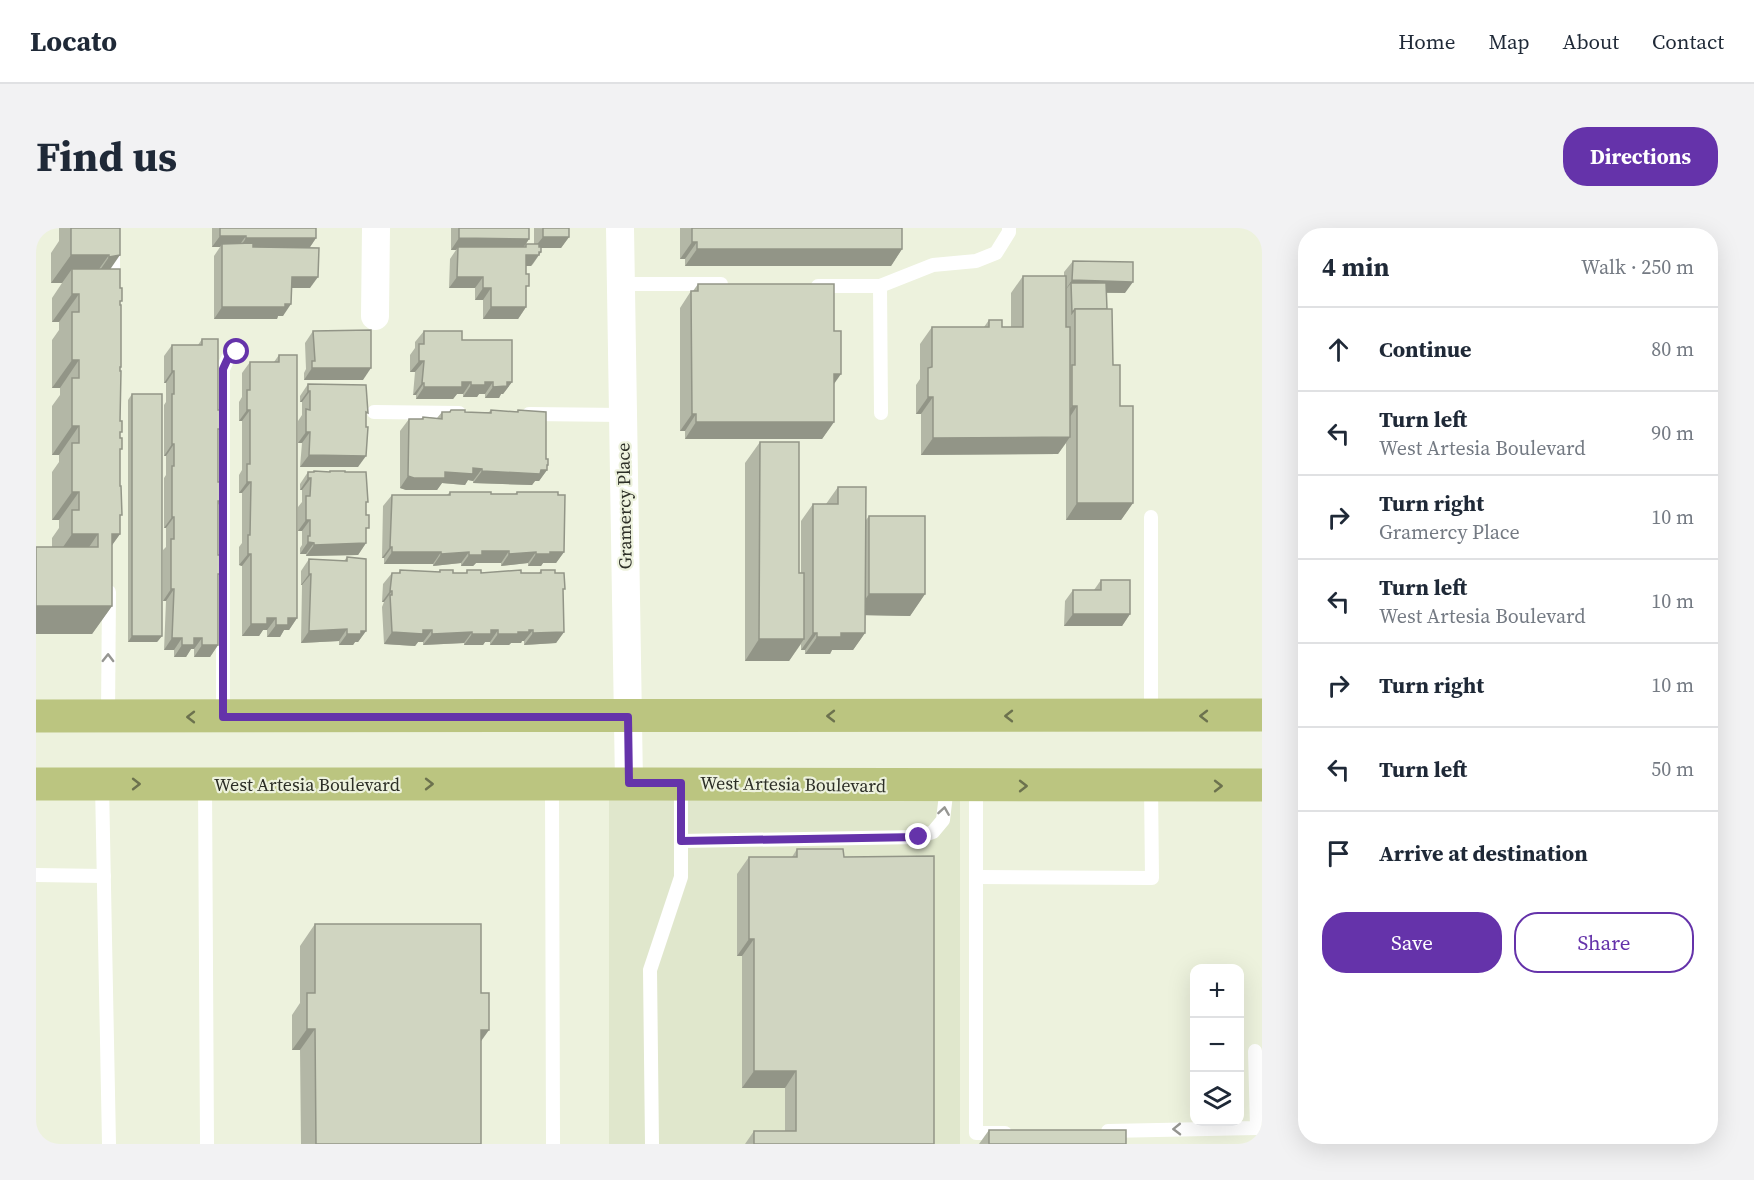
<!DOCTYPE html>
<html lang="en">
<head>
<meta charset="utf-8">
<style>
	:root { --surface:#fff; --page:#f2f2f3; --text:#1f2937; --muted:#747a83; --line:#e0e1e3; --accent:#6533aa }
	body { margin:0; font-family:"Source Serif 4",serif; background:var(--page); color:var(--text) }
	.controls { position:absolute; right:18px; bottom:18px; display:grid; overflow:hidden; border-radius:12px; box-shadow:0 6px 24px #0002 }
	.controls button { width:54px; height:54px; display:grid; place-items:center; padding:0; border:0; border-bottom:2px solid var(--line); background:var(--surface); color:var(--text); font:30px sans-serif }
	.stop { position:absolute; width:18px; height:18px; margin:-14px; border:4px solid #6533aa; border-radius:50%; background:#fff }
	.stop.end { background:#6533aa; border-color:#fff; box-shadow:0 2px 6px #0008 }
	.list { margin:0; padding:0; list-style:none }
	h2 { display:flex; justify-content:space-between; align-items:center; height:78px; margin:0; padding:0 24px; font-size:26px }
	h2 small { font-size:20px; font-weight:400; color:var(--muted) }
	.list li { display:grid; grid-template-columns:39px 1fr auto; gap:18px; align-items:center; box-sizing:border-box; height:84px; padding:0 24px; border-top:2px solid var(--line) }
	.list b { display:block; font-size:22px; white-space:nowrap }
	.list p { margin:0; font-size:20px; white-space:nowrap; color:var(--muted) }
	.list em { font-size:20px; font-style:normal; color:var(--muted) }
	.actions { display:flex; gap:12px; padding:18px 24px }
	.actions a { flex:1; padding:14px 0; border:2px solid var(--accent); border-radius:24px; text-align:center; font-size:21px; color:var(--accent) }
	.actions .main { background:var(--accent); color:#fff }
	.icon { flex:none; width:33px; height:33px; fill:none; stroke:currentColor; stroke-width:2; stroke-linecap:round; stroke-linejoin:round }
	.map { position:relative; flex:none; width:1226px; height:916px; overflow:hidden; border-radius:24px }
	header { display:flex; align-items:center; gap:36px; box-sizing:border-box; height:84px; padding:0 30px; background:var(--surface); border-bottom:2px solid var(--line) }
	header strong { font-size:28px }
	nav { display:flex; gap:33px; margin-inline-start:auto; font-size:21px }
	.intro { display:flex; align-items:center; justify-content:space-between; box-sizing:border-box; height:144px; padding:0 36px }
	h1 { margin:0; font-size:42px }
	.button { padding:15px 27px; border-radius:24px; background:var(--accent); color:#fff; font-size:21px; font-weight:700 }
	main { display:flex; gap:36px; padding:0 36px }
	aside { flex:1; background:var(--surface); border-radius:24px; box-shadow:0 6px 24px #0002 }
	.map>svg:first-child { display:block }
	.built { fill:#e0e7cc }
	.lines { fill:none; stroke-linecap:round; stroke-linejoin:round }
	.service { stroke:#fff; stroke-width:14 }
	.minor { stroke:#fff; stroke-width:28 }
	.primary { stroke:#bbc580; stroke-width:33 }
	.wall { fill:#b3b7a6 }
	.shaded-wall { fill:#929587 }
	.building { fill:#d0d5c1; stroke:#929587; stroke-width:1.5 }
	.oneway { stroke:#969692 }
	.oneway2 { stroke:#6c724e }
	.route { stroke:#6533aa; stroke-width:8 }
	.labels { text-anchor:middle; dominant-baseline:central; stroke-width:4.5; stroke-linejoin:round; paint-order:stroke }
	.street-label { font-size:18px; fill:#2c2e26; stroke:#edf2dd }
</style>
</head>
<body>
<header>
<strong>Locato</strong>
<nav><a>Home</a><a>Map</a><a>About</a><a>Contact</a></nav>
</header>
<div class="intro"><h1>Find us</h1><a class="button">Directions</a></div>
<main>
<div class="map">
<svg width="1226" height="916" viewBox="0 0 1226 916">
	<rect width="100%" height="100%" fill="#edf2dd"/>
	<!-- built -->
	<path class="built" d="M573,562L924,563V916H573Z"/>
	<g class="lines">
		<!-- service -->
		<g class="service">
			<path d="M585,56H685"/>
			<path d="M782,58H844L845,185"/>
			<path d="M844,58L897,37L940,33L960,25L973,4V0"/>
			<path d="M77,60V0"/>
			<path d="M338,184L423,185"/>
			<path d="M493,186L587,187"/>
			<path d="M1115,289V488"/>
			<path d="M72,488L73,364"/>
			<path d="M187,489V141L192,130L201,124"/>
			<path d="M66,556L73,916"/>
			<path d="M169,556L171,916"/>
			<path d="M516,556L517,916"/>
			<path d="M940,558V905H969"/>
			<path d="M645,613L883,609L897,604L907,592L911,558"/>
			<path d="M0,647L68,648"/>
			<path d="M940,649L1116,650L1115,558"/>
			<path d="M1072,903L1221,900L1219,823"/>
			<path d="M616,916L614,742L645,649V555"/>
		</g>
		<!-- minor -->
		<g class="minor">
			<path d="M584,0L593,555"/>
			<path d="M339,88L340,0"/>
		</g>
		<!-- primary -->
		<g class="primary">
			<path d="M0,488L1226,487"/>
			<path d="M0,556C409,554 817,558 1226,557"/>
		</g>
	</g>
	<!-- wall -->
	<g class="wall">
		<path d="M23,0H84L74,41L84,76V306L76,317V378L56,406H0V319H16V310L23,300V292H16V244L23,234V227H16V178L24,167V160H16V112L23,102V94H16V70L26,55H15V25L23,13Z"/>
		<path d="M176,0H280V10L274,19V60H256L247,88H242L241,91H178V28L184,19H176Z"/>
		<path d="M415,0H493V11L488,19L490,16H498V0H533V9L525,20H505V24L497,36L495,38H490V79L482,91H447V72H439V60H413L414,31L420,22H415Z"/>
		<path d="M644,0H866V21L855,38H649V31H644Z"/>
		<path d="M1037,33L1089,65H1071V81L1077,137L1084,178L1097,275L1085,292H1030V215L1022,226L885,227V186H880V157L884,151V116L896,99H948L953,92L966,99H975V65L987,48H1028V44Z"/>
		<path d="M662,56L798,156V194L786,211H649V203H644V80L655,63H657Z"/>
		<path d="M277,103L327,152H268V145L270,141L269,115Z"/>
		<path d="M388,103L426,112L476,154L467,166H465L463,170H449V166H443L441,169H427V166H421L417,171H380V167H377L379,144H374V127L379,120V114Z"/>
		<path d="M166,111L182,205V254L185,273L182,277V417L174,429H158V421H155L150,429H138V422H128L130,373H127V322L130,319V300H128V250L130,247V228H128V177L130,174V155H128V128L136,117H162Z"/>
		<path d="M243,127L261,390L253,402H248L244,409H231V402H227L223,408H206V338L203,337V319L206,315V265H203V247L206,242V193H203V174L206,169V145L214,134H238Z"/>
		<path d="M272,156L330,189L322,239H264L266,215H262V193L266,187V174H264V168Z"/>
		<path d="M96,166L126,408L121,414H92V172Z"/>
		<path d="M415,182L429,184H453L455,182L480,184L482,182L511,239V242L503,253H499L496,257L437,255V253L432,252L429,257L406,255L401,262H370L364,260V203L373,191H385L387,189L401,190L406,184H413Z"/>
		<path d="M724,214L763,345H765V293L777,276H790L802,259L830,292L833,288L889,366L874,388L829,387V405L817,422H796L794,426H769V422H765V416L753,433H709V235Z"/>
		<path d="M278,243L293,244L294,243L309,244L330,277V315L322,327L270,328V326H264V320L266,317V303H262V279L266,274V262H264V256L272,244H277Z"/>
		<path d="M414,264L455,266H479L481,264L528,324L520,335H507L505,338H492V335L465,338V335H440L437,338H425V335L397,338V336H348V330H346L347,278L356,267H411Z"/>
		<path d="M311,329L330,403L322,414H319L317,417H303V413L265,415L266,357H265V343L273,331L308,333Z"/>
		<path d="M364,342L402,344L404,342L417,345H430L431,342L445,345H503L505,342L519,345L527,364L528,404L520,415L488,417V413H486L485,415H475L473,417H454V414H449L447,417H428V415L387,417V414H382L379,418L348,416L346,379L348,374H346L347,356L356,345H363Z"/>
		<path d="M1065,352L1094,386L1086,398H1028L1029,373L1037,362H1058Z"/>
		<path d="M761,621L808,629L898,916H709L718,903H749V860H706V728H701V646L713,629H756Z"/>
		<path d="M279,696L445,814V916H265L264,822H256V787L264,775V718Z"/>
		<path d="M953,902L1090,916H943Z"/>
	</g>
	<!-- shaded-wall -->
	<g class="shaded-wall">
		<path d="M184,8H210L202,19L186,16L184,19H176Z"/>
		<path d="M507,9H533L525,20H498Z"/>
		<path d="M210,10H280L272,22H202Z"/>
		<path d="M423,10L493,11L485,23L422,19L420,22H415Z"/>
		<path d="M656,14H661L649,31H644Z"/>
		<path d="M661,21H866L855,38H649Z"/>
		<path d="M503,24H505L495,38H482L490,27Z"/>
		<path d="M35,27H73L53,55L36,41L26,55H15Z"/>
		<path d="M84,27L64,56L53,58L73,29Z"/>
		<path d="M256,49H282L274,60H248Z"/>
		<path d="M421,49H447L439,60H413Z"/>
		<path d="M1036,52L1097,54L1089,65L1036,64L1035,55L1028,64Z"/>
		<path d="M447,60H455L447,72H439Z"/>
		<path d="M36,66H43L23,94H16Z"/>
		<path d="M255,76L247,88H242L241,91H178L186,79Z"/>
		<path d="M455,79H490L482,91H447Z"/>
		<path d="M36,132H43L24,160H16Z"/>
		<path d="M383,133H388L379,144H374Z"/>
		<path d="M276,140H335L327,152H268Z"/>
		<path d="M136,143H138L130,155H128Z"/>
		<path d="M798,146H805L793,163Z"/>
		<path d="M426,154H435L427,166H421L417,171H380L388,159Z"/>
		<path d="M449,154H457L449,166H443L441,169H427L435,157Z"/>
		<path d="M471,154H476L467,166H465L463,170H449L457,159Z"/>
		<path d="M386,155H388L380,167H377Z"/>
		<path d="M272,163H274L266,174H264Z"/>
		<path d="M892,169H897L885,186H880Z"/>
		<path d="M1036,178H1041L1030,195H1024Z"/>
		<path d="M211,182H214L206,193H203Z"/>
		<path d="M656,186H660L649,203H644Z"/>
		<path d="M660,194H798L786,211H649Z"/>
		<path d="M36,198H43L23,227H16Z"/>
		<path d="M270,204H274L266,215H262Z"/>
		<path d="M1034,209L1022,226L885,227L897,210Z"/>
		<path d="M136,216H138L130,228H128Z"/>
		<path d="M273,227L330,228L322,239H264Z"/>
		<path d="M511,237H512L509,242H511L503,253H499L496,257L437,255L446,243L505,242Z"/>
		<path d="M437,240L446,241L437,253L432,252L429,257L406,255L401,262H370L364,260L372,248Z"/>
		<path d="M272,250H275L266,262H264Z"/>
		<path d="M211,254H215L206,265H203Z"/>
		<path d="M36,264H43L23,292H16Z"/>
		<path d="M1041,275H1097L1085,292H1030Z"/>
		<path d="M136,289H138L130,300H128Z"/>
		<path d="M270,292H274L266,303H262Z"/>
		<path d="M36,306H62L42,335H16Z"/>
		<path d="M76,306H84L64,334Z"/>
		<path d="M272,314L278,315L270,326H264Z"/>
		<path d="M330,315L322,327L270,328L278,317Z"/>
		<path d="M354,319H356L348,330H346Z"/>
		<path d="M446,323H473L465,335H440L437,338H425L433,327Z"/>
		<path d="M356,324H405L397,336H348Z"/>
		<path d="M433,324L425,335L397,338L405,326Z"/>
		<path d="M500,324L492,335L465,338L473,326Z"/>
		<path d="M514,324H528L520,335H507L505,338H492L500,326Z"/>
		<path d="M212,326H215L206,338L203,337Z"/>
		<path d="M273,346H275L266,357H265Z"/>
		<path d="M135,361H138L130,373H127Z"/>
		<path d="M354,363H356L348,374H346Z"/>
		<path d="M833,366H889L874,388L818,387Z"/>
		<path d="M0,378H76L56,406H0Z"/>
		<path d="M1037,386H1094L1086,398H1028Z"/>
		<path d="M231,390H240L231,402H227L223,408H206L215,396Z"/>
		<path d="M252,390H261L253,402H248L244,409H231L240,397Z"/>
		<path d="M311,401L303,413L265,415L273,403Z"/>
		<path d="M387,402H396L387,414H382L379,418L348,416L356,404Z"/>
		<path d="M455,402H462L454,414H449L447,417H428L436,406Z"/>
		<path d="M493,402H497L488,413H486L485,415H475L473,417H454L462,406Z"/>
		<path d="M325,403H330L322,414H319L317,417H303L311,406Z"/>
		<path d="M436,404L428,415L387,417L396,406Z"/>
		<path d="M528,404L520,415L488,417L497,405Z"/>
		<path d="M777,405H781L769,422H765Z"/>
		<path d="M805,405H829L817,422H796L794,426H769L781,409Z"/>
		<path d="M96,408H126L121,414H92Z"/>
		<path d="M136,410H146L138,422H128Z"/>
		<path d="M158,410H166L158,421H155L150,429H138L146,417Z"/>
		<path d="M723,411H768L753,433H709Z"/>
		<path d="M166,417H182L174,429H158Z"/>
		<path d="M713,711H718L706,728H701Z"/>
		<path d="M271,801H279L264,822H256Z"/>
		<path d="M445,802H453L438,823Z"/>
		<path d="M718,843H760L749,860H706Z"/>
	</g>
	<!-- building -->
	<g class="building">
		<path d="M35,0H84V27L73,29V27H35Z"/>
		<path d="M184,0H280V10H210V8H184Z"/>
		<path d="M423,0H493V11L423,10Z"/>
		<rect x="507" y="0" width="26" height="9"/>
		<path d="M656,0H866V21H661V14H656Z"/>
		<path d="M217,15V19L283,20L282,49H256L255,76H249V79H186V16Z"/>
		<path d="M490,16H503V19H505V24H503V27H490V46H493V58H490V79H455V60H447V49H421L422,19H490Z"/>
		<path d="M1037,33L1097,34V54L1036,52Z"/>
		<path d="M36,41H84V60H86V73H84V77H85V139H84V143H85L84,193H86V204H84V210H86V221H84V258H85L86,287H84V306H76V378H0V319H62V306H36V282H43V264H36V215H43V198H36V150H43V132H36V84H43V66H36Z"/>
		<path d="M987,48H1030V99H1034V209L897,210V169H892V140L896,139V99H953V92H966V99H987Z"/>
		<path d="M1035,55H1070L1071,81H1039L1036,85Z"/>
		<path d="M662,56H798V103H805V146H798V194H660V186H656L655,63H662Z"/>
		<path d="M1039,81H1076L1077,137H1084V178H1097V275H1041V178H1036V137H1039Z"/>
		<path d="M335,102V140H276V133H279L277,103Z"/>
		<path d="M388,103H426V112H476V154H471V158L457,159V154H449V157H435V154H426V159H388V155H386L388,133H383V116H388Z"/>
		<path d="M166,111H182V182H185V201H182V254H185V273H182V327H185V346H182V417H166V410H158V417H146V410H136L138,361H135V311H138V289H136V238H138V216H136V166H138V143H136V117H166Z"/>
		<path d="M243,127H261V390H252V397H240V390H231V396H215V326H212V307H214L215,254H211V236H214V182H211V162H214V134H243Z"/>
		<path d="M272,156L330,157L332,185L330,184V199H332L330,228L273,227L274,204H270V181L274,182V163H272Z"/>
		<rect x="96" y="166" width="30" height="242"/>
		<path d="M415,182H429V184L455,185V182L482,184V182L510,184V231H512V237H511V242H505L504,246L446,243V241L437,240V246L409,244V250H378L372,248L373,191H387V189L406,191V184H414Z"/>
		<path d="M724,214H763V345H768V411H723Z"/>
		<path d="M278,243L294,244V243H309V244H330L332,274H330V287H333V300H330V315L278,317V315L272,314V308H274V292H270V268H274L275,250H272V244H278Z"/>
		<path d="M802,259H830L829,405H805V409H781V405H777V276H802Z"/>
		<path d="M414,264H455V266H481V264H522V267H529L528,324H514V326H500V324L473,326V323H446V327H433V324L405,326V324H356V319H354L356,267H414Z"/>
		<rect x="833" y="288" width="56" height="78"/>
		<path d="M311,329L330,331V403H325V406H311V401L273,403L275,346H273V331L311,333Z"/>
		<path d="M364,342L404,344V342H417V345H431V342H445V345L485,342V345H505V342H519V345H528L529,361H527L528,404L497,405V402H493V404H482V406H462V402H455V406H436V404L396,406V402H387V406L356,404L354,367H356V363H354L356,345H364Z"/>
		<path d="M1065,352H1094V386H1037V362H1065Z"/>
		<path d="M761,621H807L808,629L898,628V916H718V903H760V843H718V711H713V629H761Z"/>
		<path d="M279,696H445V765H453V802H445V916H280L279,801H271V765H279Z"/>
		<rect x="953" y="902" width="137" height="14"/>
	</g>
	<!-- one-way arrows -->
	<defs><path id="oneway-chevron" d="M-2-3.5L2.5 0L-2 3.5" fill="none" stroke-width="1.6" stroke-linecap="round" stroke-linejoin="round" transform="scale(1.5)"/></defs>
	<g class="oneway">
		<use href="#oneway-chevron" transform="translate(72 430) rotate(-89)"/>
		<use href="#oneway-chevron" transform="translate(908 583) rotate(-81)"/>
		<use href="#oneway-chevron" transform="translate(1141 901) rotate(179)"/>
	</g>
	<g class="oneway2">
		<use href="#oneway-chevron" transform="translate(795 488) rotate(180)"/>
		<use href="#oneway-chevron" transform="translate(973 488) rotate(180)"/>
		<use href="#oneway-chevron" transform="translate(1168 488) rotate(180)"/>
		<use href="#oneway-chevron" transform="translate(155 489) rotate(-180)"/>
		<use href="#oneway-chevron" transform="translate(100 556)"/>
		<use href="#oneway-chevron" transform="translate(393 556)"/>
		<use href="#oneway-chevron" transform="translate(987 558)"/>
		<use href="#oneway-chevron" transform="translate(1182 558)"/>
	</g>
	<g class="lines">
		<!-- route -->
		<path class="route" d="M201,124L192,130L187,141V489H592L593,555H645V613L883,609"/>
	</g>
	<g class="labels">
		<!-- street labels -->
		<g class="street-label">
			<text transform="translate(588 278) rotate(-91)">Gramercy Place</text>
			<text x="271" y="556">West Artesia Boulevard</text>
			<text transform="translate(757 556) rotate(1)">West Artesia Boulevard</text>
		</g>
	</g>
</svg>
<div class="controls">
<button>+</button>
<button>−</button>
<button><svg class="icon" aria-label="layers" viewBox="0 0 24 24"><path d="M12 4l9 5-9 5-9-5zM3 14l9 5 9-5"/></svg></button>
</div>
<div class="stop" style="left:201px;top:124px"></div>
<div class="stop end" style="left:883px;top:609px"></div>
</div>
<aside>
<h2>4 min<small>Walk · 250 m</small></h2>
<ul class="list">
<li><svg class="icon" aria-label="ahead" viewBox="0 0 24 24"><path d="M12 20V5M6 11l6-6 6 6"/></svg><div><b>Continue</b></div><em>80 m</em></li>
<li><svg class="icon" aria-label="left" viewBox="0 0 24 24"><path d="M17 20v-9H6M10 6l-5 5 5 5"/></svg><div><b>Turn left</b><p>West Artesia Boulevard</p></div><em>90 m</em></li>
<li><svg class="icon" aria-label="right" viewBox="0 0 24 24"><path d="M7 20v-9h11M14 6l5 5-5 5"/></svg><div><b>Turn right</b><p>Gramercy Place</p></div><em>10 m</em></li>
<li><svg class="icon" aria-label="left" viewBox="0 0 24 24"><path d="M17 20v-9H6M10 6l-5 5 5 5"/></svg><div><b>Turn left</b><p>West Artesia Boulevard</p></div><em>10 m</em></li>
<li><svg class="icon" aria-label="right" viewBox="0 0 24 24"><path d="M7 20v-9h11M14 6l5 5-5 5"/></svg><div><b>Turn right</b></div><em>10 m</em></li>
<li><svg class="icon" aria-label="left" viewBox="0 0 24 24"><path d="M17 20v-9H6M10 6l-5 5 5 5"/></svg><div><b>Turn left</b></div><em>50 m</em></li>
<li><svg class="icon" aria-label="arrive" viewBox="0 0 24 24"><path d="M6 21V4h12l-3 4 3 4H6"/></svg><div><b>Arrive at destination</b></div></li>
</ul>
<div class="actions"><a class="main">Save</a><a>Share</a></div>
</aside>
</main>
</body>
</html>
